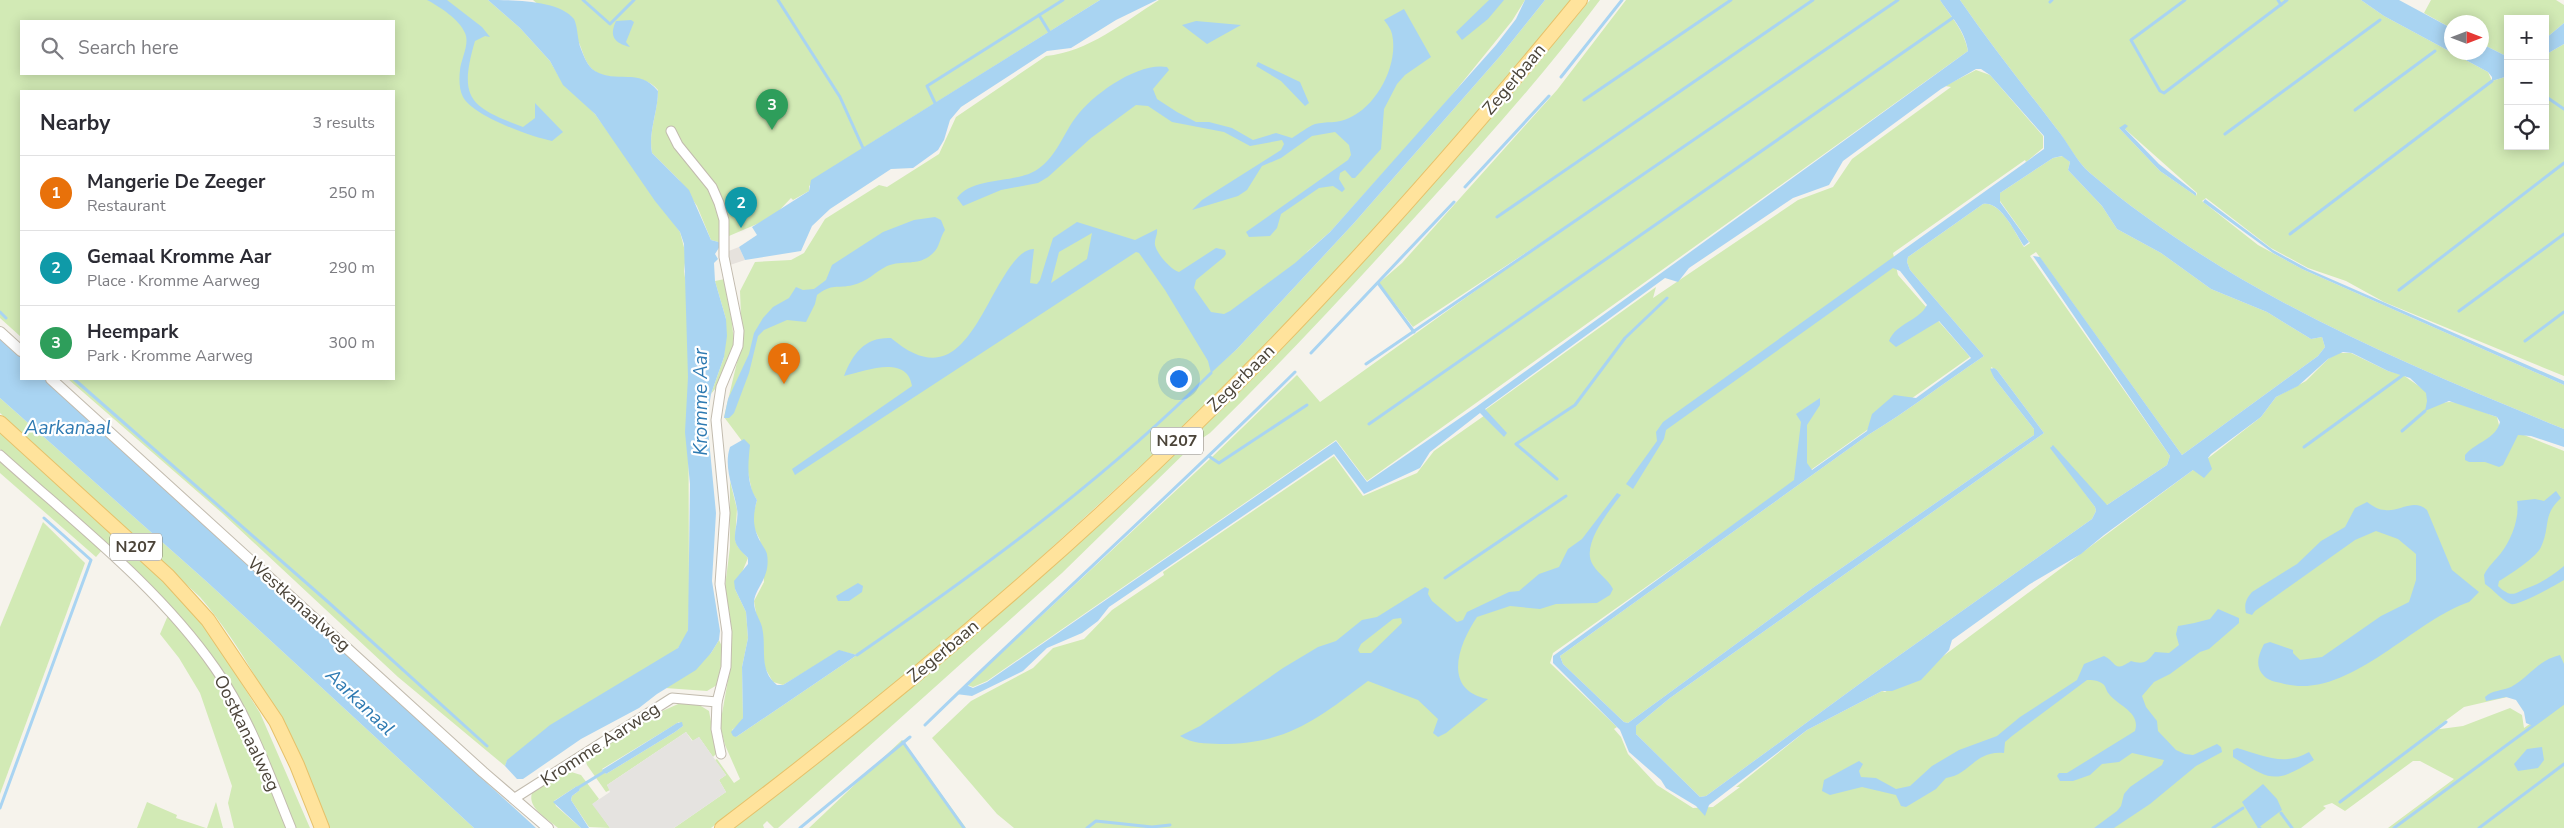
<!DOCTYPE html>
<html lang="en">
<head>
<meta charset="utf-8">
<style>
	:root { --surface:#fff; --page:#f2f2f3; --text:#2b2b33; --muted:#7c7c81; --line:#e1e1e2; --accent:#0f766e }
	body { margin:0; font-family:"Nunito Sans",sans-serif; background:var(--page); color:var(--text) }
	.controls { position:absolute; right:15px; top:15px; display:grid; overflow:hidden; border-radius:0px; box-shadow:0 2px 12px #0003 }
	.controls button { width:45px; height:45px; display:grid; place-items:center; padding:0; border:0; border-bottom:1px solid var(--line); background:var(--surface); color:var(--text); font:25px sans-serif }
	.compass { position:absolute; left:2444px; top:15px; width:45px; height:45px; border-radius:50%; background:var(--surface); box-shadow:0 2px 12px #0003; rotate:90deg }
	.you { position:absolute; left:1178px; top:378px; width:18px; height:18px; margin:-12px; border:4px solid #fff; border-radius:50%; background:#1a73e8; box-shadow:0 0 0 8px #1a73e833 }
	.badge { display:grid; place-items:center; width:32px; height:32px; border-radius:50%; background:var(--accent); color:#fff; font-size:16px; font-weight:700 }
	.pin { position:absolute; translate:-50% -41px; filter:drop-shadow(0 1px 2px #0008) }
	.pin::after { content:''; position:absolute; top:26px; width:18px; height:15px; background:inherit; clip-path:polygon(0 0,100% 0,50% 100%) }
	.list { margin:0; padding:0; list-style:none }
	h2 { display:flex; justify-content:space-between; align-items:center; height:65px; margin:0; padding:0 20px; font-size:21px }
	h2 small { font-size:16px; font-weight:400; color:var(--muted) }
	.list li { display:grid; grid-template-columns:32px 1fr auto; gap:15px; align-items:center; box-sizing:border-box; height:75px; padding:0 20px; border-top:1px solid var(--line) }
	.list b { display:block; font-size:19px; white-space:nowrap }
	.list p { margin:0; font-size:16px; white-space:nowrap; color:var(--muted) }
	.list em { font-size:16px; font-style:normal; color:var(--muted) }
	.icon { flex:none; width:28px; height:28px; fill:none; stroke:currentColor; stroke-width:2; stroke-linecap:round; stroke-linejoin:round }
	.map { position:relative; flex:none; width:2564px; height:828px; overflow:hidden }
	.search { position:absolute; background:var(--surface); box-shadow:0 2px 12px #0003; left:20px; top:20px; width:375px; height:55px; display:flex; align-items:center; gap:12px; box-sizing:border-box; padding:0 18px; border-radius:0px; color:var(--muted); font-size:19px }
	.panel { position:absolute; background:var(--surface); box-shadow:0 2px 12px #0003; left:20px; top:90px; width:375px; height:290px; border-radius:0px }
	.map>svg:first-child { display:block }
	.industrial { fill:#e6e2dd }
	.green { fill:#d2eab5; fill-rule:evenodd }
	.parking { fill:#e5e3e0 }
	.water { fill:#a9d4f2; fill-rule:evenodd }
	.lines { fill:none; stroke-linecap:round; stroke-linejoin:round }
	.stream { stroke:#a9d4f2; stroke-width:3 }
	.minor-casing { stroke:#c2bbae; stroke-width:11 }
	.tertiary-casing { stroke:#c2bbae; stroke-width:12 }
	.primary-casing { stroke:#e6c16a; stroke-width:16 }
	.minor { stroke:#fff; stroke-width:9 }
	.tertiary { stroke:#fff; stroke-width:10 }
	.primary { stroke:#ffe39c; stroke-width:14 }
	.labels { text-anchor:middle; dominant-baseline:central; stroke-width:4.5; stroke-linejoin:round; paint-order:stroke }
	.shield { fill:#fff; stroke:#817c74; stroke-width:1 }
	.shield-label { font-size:16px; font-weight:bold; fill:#4b4439 }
	.street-label { font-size:18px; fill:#4b4439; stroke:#fff }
	.water-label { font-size:19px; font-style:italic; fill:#2e7ab2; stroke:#fff }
</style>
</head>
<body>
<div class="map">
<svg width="2564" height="828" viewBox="0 0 2564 828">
	<rect width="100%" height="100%" fill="#f6f3ec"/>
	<!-- industrial -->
	<path class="industrial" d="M739,247L745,260L730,265L726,252Z"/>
	<!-- green -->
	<g class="green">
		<path d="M0,0H488L520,28L550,61L558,75L595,114L680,232L686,255L684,271L688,298L689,606L688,630L684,640L667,663L507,761L505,766L398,677L222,513L68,379H394V91H21V337L0,318ZM21,21H394V74H21Z"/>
		<path d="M533,0H1100L871,143L809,186V191L793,200L791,198L773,217L722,239V243L711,240L697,206L679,180L652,153C648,132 658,112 658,90C641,69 612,85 593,70C583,61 583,49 577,39C571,29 543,9 533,0Z"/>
		<path d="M1159,0H1525L1512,21L1439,111L1330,232L1308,251L1211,372L1237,349L1354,223L1501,55L1545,0H1573L1446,150L1428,168L1392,218L1194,417L1000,595L875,701L711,828H674L726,792L719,780L726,775L715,760L717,759L734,783L740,779L725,745L720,725L731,663L732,632L725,587L730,547V481L737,509L735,540L738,547L748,558L735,589L746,612L748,638L742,667L743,718L741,723L732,730L736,737L857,655L840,651L783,685L773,682L765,668L754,601L764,582L760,540L754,528L753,515L757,500L752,492L748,472V449L724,417L742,341L740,291L755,262L791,260L804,253L825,219L879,185L887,187L939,154L956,117L1046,56C1088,52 1124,22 1159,0Z"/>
		<path d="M1590,0H1600C1543,76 1480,146 1416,216C1349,290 1281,363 1210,433L1195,443L1062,573L778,828H774L767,821L763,825L764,828H734C900,702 1059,568 1208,422C1344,290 1469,146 1590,0Z"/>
		<path d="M1626,0H1940C1951,17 1964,30 1968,51L1367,481L1336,440L987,681L973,687L967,685L1212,457L1297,375L1320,402L1556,233L1413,327L1379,283L1402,263L1557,90Z"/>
		<path d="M1960,0H2361L2384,16L2488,72L2492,81L2508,76V146H2545V55L2564,44V376L2384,302L2346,281L2308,268L2271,248L2206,198L2202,201L2258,245L2302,269L2564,385V429C2397,361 2229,291 2090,173C2076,161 2068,143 2056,128C2024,86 1990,44 1960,0ZM2119,128L2125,129L2197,193L2196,196L2160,171Z"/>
		<path d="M2431,0H2556L2564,5V23L2545,39V19H2508V57L2482,44V22H2452L2451,28L2424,13Z"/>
		<path d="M1976,70L1990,75L2043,136V148L2026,162L2025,160L1893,253L1898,275L1970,357L1553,653L1550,663L1617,727L1614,729L1621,737L1628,754L1657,785L1693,808L1713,807L1740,787H1736L1807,730L1882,691L1885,692L1942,657L2193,470L2261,417L2276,397L2306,381L2328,359L2337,353H2351L2388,371L2403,375L2443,403C2458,398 2482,412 2497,417L2499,425L2564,451V684L2464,707L2433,730L2463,726L2510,708L2522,715L2524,728L2564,700V828H2388L2454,779L2420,761H2413L2345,811L2332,803L2323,806L2326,808L2301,828H1014L997,814L932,738L971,701L1033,668L1053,648L1084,639L1112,610L1164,575L1163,572L1334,456L1363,496L1417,473L1434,451L1488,413L1485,410L1656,287L1653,298L1798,200L1833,187L1852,159L1951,87L1945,86Z"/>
		<path d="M2063,156L2070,162L2068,170L2102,206L2117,229L2161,253L2211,289L2267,312L2311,339L2322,337L2325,347L2318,356L2182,455L2036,252L2030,256L2170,456L2167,465L2107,505L2104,504L2053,446L2051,447L2095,507L2096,511L2092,519L1873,674L1706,796L1700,797L1636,734V726L1670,698L2044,433L1997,370L1991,367L1994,378L2034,429V435L1814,587L1628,723L1624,722L1563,664L1560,656L1868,435C1908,411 1945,382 1984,356L1910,270L1907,262L1908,257L1983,204C2001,201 2016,234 2024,247L2030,243L2000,201V193L2053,158Z"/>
		<path d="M725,279C730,324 747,355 711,394L724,357L726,319L715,281Z"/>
		<path d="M0,398L206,581L474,828H329C292,748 258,665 200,597L0,413Z"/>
		<path d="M0,430L161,578L206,626L260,713L310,828H296L263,750L181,619L151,585L0,449Z"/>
		<path d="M0,460L102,550L96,557L0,473Z"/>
		<path d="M43,522L85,563L0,794V627Z"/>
		<path d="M169,613L215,672L244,722L290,828H234L228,803L232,786L200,693L179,658L160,634Z"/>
		<path d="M719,640L724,651L717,685L707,691L665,688L711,653Z"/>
		<path d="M685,701L696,703L709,711L717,753L713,757L699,737L693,741L686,732L607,785L610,790L606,792L587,765L585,758L660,712ZM679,722L683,726L675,732L606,774L602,769Z"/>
		<path d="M902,740L966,828H809Z"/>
		<path d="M568,771L581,775L599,799L593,804L610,828L589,827L571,800L572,796L580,790L577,786L554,801L556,806L581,828H558C548,819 527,808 532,793L563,772Z"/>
		<path d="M147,802L177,815L176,818L206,828H137Z"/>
		<path d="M216,802L223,828H207Z"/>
	</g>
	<!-- parking -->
	<path class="parking" d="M686,732L692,741L699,737L726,775L719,780L726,792L674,828H610L592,804L610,792L607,785Z"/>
	<!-- water -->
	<g class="water">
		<path d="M427,0H447L482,27L490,37L485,36L475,41C458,99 470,107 523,127L535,118V103L563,132L552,141C531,137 473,116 463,97C459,90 459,78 460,70C461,59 470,44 465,33C459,19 440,7 427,0Z"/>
		<path d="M488,0C513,0 559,0 574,19C578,27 577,39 581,49C584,56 587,66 595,71C616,84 639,67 658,91C658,112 648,132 652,153L689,190L711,240L722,243L715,254L718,259L714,263L715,281L726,319L727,336L724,357L711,394L707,419L716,513L712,581L720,631L719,640L711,653L696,670L657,694L639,708L581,739L523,779H517L505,766L507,760L550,725L678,648L688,630L690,484L685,432L688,377L684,244L680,232L655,201L595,114L563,85L550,61L520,28Z"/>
		<path d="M1100,0H1157L1116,20L1071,48L1047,51L961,107L950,120L944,140L938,150L913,168L891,169L830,209L812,226L801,251L745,260L739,247L757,235L752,227L809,191L811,180Z"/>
		<path d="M1489,0H1504L1488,19L1462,40L1456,32Z"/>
		<path d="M1525,0H1545L1501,55L1354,223L1237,349L1211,373L1208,361L1165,290L1139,253L1136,252L795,475L792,469L912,386C907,354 865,371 844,376C853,353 865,337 891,338C959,396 978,312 1010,267C1016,259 1024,249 1034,249L1030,283L1037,284L1040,280L1053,238L1077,222L1135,240L1157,229C1158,235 1154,239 1155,245C1157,254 1170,269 1179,272L1216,248L1225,250L1226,254L1224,257L1196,280L1194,288L1211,312L1224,314L1230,311L1295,263L1330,232L1496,45L1516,19ZM1092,233L1087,259L1051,283L1059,252Z"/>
		<path d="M1940,0H1960C1990,44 2024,86 2056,128C2068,142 2076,161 2090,173C2229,291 2397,361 2564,429V447L2531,436L2518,435L2503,465L2499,467L2485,462H2469L2465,460V455C2476,442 2496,439 2500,422L2497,417L2449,401L2425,411L2427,401L2426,393L2410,378L2388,371L2352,353L2343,352L2328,359L2298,386L2276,397L2261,417L2211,454L2208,458L2212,469L2204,478L2193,470L2104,535L2081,554L2030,584L1952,640L1949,650L1921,680L1892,691H1882L1807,730L1709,805L1705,816L1696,806L1666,788L1661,780L1629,752L1620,730L1553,663V656L1794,480L1801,422L1796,414L1820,398V405L1807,425V463L1812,470L1867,431L1872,414L1894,395L1916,398L1971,358L1939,321L1896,347L1889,341C1896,323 1919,321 1927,305L1900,271L1893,268L1666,430L1664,439L1633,489L1626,484L1657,441L1656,432L1663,422L2044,149V136L1990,75L1981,69H1976L1941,89L1843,161L1829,185L1793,198L1689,268L1678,282L1665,278L1485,409L1507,433L1504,437L1480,413L1430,452L1420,468L1364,494L1334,454L1109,607L1098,621L1082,633L1047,648L1023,671L972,696L956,694L966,685L973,688L987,682L1336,441L1367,482L1476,407L1968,51C1965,30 1951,17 1940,0ZM2062,156L2070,162L2068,170L2102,206L2117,229L2161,253L2211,289L2267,312L2311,339L2322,337L2325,347L2318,356L2182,455L2040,257L2033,256L2170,456L2167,465L2107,505L2053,445L2050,448L2095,507L2096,511L2092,519L1873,674L1706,796L1700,797L1636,734V726L1670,698L2044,433L1997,370L1994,368L1990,369L1994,378L2034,429V435L1814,587L1628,723L1624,722L1563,664L1560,656L1868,435C1908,411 1945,382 1984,356L1910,270L1907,262L1908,257L1983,204C2001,201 2015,233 2024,246L2029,242L2000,202V193L2053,158Z"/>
		<path d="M2361,0H2399L2451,28L2452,52H2482V44L2508,57V76L2492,81V77L2488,72L2384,16Z"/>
		<path d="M1404,9L1431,57L1405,75L1397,84L1384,109L1381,149L1355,178H1352L1345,170L1340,173L1339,179L1345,189L1342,192L1333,186L1319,188L1281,214L1277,228L1270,236L1249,237L1246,232L1348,160L1351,155L1349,145L1335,132L1312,136L1281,158L1262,166L1247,190L1238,196L1192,210L1202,200L1281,150L1284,144L1282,140L1250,146L1224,132L1172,122L1148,106L1136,105L1091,138L1048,177L1038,183L1001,190L963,206L957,198C972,176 1018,184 1038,169C1057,156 1063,134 1076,117C1093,94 1138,62 1167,67L1169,70L1153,89L1157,99L1177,112L1196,122H1209L1232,128L1253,140L1276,133L1292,138C1299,134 1307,127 1315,124C1326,121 1338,124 1349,118C1377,106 1399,64 1392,34C1391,29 1387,24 1384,20Z"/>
		<path d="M631,20L634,22L626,42L630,47C614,43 609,36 616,21Z"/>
		<path d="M1196,21L1241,25L1207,44L1182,25Z"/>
		<path d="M2564,23V44L2545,55V39Z"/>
		<path d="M1258,62L1300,82L1309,103L1305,106L1281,81L1256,66Z"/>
		<path d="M2125,124L2128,126L2125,129L2159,164L2196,193V196L2160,171L2119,128Z"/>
		<path d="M2205,199L2273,250L2308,269L2564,381V385L2302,269L2273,253L2203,202Z"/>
		<path d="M935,217L941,220L945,230C940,237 940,245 935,251C920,268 904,259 887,266C875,272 867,282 853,285C837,289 832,283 817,295L815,304L806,322L787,320L764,330L758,336L749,373L734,413L729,418H724L728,399L749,354L754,333L763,318L773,307L789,298L796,287L803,290L814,289L826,280L832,265L883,232L914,220Z"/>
		<path d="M0,337L21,356V379H46L536,828H474L206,581L0,398Z"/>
		<path d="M744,439L750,445C748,464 746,483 757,500C753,515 752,526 760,541C762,545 766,550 767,554C771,578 755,587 754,602C754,612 760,619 762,627C767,648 758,670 777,685H783L839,650L857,655L736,737L733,736L731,732L743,718L742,667L748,638L746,612L735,589L734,581L748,564V558C743,553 736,547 735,540C734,530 739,519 737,509C734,489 723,468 730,447Z"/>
		<path d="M2556,491L2561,498C2542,515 2551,526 2541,547C2538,556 2508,576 2499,581L2498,586C2513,600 2515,592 2530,587C2543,582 2553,575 2564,566V580C2556,585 2518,606 2511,604C2501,600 2494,590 2485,584L2484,575C2488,566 2495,561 2501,553C2511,540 2520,518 2517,501L2535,499L2544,501Z"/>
		<path d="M1617,493L1621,495C1609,511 1580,546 1593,565C1599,575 1608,579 1613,589L1610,595L1597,603L1556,604L1540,609L1510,606L1477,617C1458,645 1442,690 1488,699L1446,733L1438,737L1433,733L1438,719L1418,700L1368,681C1317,719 1288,744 1220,744C1204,743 1193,744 1180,736L1200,726L1283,668L1318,647L1336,641L1362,620L1377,617L1425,587L1429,589L1428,594L1432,601L1457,622L1463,620L1467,612L1509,592L1519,591L1539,574L1559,567L1568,549L1582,539ZM1401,618L1402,623L1371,653H1360L1358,650L1361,644L1393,619Z"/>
		<path d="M2367,502C2373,506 2378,510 2385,510C2401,512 2413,498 2427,510L2452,570L2479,592L2469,602C2412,621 2346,703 2281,683C2275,682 2268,680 2264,676C2254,666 2259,654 2264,644L2270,642L2293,650V653L2300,660L2322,657L2381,616L2409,602L2416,580V554L2398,539L2376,531L2355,540L2255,611L2252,615L2246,613C2244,604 2246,599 2252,592L2297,564L2321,541L2345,527L2355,508Z"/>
		<path d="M858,583L863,586L862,592L849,601H838L836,596Z"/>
		<path d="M2218,609L2239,618V623L2209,649L2200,652L2170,674L2154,682L2142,696L2146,707L2157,721L2158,731L2176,750L2185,754L2193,755L2217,744L2221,747L2222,752L2196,766L2150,804L2114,828H2094L2117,811L2121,806L2124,794L2130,787L2162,765L2164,760L2132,753L2119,762L2102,764L2090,775L2073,781H2060L2057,776L2059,773H2067L2135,731C2141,712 2118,706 2109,694C2106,691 2106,686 2103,684C2098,680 2092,680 2087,680L2012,736L2005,742L2004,753C1975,750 1970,775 1946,778L1936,789L1906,807L1901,806L1896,795L1862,787L1830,795L1822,791L1824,780L1859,761L1863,764L1859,771L1861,777L1876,778L1896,789L1910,786L1932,766L1959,750L1997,736L2020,717L2077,680L2084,664L2104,656C2118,663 2113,673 2131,661C2144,665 2147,662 2155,652L2169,653L2179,645L2176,634L2178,626C2190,624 2199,622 2210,619Z"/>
		<path d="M2560,655L2564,664V703L2533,726L2526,723L2524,712L2516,700L2506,697L2486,701L2485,697C2492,690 2502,691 2511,687C2529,677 2538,660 2560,655Z"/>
		<path d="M682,722L683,726L675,732L606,774L602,770L677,723Z"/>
		<path d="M2542,747L2544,760L2538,768L2518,771L2514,764L2527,749Z"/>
		<path d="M2237,748C2262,755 2284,767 2309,752L2314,760C2275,784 2271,781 2233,757V750Z"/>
		<path d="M2263,784L2277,799L2282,810L2258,828L2242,802Z"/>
		<path d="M577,786L580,790L572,796L571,800L589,828H581L553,802Z"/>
	</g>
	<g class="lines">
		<!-- stream -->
		<g class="stream">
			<path d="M583,0L610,24L634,0"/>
			<path d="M778,0L840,97L863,148"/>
			<path d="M2185,0L2131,40L2160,91L2164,93L2287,0"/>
			<path d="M2278,0L2281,5"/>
			<path d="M2050,2L2052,0"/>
			<path d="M1039,15L1050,33"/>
			<path d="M1561,77L1622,0"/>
			<path d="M2545,96L2564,109"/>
			<path d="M1584,100L1731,0"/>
			<path d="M935,103L927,86L1063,0"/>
			<path d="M2355,110L2435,51"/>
			<path d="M2225,134L2380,20"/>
			<path d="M1465,187L1549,96"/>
			<path d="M1497,217L1813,0"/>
			<path d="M2290,234L2492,81"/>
			<path d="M1378,283L1414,332"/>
			<path d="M2399,290L2564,163"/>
			<path d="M2459,311L2564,234"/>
			<path d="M0,312L6,318"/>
			<path d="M2525,341L2564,312"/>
			<path d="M1311,353L1454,202"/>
			<path d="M1366,364L1898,0"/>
			<path d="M74,379L327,601L487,746"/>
			<path d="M1369,424L1954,17"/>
			<path d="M2402,431L2425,411"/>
			<path d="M2304,447L2403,375"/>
			<path d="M1210,457L1219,463L1307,405"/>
			<path d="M1557,479L1516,444L1575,405L1625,338L1667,298"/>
			<path d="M1445,578L1566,496"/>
			<path d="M857,655C981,570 1105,479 1211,373"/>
			<path d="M925,725C1047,606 1174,492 1295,372"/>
			<path d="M903,742L964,828"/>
			<path d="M576,789L607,770"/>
			<path d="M2340,802L2446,722"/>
			<path d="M0,808L91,560L44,518"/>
			<path d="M2281,813L2292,828"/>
			<path d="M800,828L910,737"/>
			<path d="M1087,828L1096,821L1152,827L1170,825"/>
			<path d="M2213,828L2243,808"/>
			<path d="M2259,828H2260"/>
			<path d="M2394,828L2564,703"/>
			<path d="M2479,828L2564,764"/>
		</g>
		<!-- minor casing -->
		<g class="minor-casing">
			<g id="minor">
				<path d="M671,131L678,145L712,187L719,203L724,220V257L739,331L738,346L721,387L716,420L725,513L720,584L727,632L726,667L717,702L716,729L721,754"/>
				<path d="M0,455C73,521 158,586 215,668C249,716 269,774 291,828"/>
				<path d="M515,798L672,698L717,702"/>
			</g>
		</g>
		<!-- tertiary casing -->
		<g class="tertiary-casing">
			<g id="tertiary">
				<path d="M0,332L21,351"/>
				<path d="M51,379L483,772L548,828"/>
			</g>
		</g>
		<!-- primary casing -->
		<g class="primary-casing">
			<g id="primary">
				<path d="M0,423L168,576L208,620L276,721L297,765L322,828"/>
				<path d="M722,828C915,682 1100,524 1269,351C1378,239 1481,121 1580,0"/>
			</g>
		</g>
		<!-- minor -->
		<use href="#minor" class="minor"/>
		<!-- tertiary -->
		<use href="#tertiary" class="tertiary"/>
		<!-- primary -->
		<use href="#primary" class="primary"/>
	</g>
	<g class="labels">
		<!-- shield labels -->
		<g class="shield">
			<rect x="1151" y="427.5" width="52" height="27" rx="4"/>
			<rect x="110" y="533.5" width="52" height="27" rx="4"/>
		</g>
		<g class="shield-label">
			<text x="1177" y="441">N207</text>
			<text x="136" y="547">N207</text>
		</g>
		<!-- street labels -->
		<g class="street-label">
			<text transform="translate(1514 79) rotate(-50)">Zegerbaan</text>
			<text transform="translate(1241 378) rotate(-45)">Zegerbaan</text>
			<text transform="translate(299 604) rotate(42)">Westkanaalweg</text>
			<text transform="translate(943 651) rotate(-40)">Zegerbaan</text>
			<text transform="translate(247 733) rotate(64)">Oostkanaalweg</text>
			<text transform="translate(600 744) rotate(-33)">Kromme Aarweg</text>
		</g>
		<!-- water labels -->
		<g class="water-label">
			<text transform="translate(701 402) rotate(-90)">Kromme Aar</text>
			<text x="68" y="428">Aarkanaal</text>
			<text transform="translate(360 702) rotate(44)">Aarkanaal</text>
		</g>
	</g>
</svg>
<div class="controls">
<button>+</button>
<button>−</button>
<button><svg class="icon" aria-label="locate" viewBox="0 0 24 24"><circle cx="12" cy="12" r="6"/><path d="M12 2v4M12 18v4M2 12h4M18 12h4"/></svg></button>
</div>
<svg class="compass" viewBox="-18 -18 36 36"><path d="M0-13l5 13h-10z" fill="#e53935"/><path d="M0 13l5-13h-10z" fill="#7c7c81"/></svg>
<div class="you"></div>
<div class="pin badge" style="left:784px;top:384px;background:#e8710a">1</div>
<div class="pin badge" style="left:741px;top:228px;background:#0f9aa8">2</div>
<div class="pin badge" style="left:772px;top:130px;background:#2e9e5b">3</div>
<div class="search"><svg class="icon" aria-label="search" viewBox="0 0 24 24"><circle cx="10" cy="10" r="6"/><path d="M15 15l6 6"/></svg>Search here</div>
<section class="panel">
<h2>Nearby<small>3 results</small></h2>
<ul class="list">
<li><span class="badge" style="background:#e8710a">1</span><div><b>Mangerie De Zeeger</b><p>Restaurant</p></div><em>250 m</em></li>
<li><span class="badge" style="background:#0f9aa8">2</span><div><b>Gemaal Kromme Aar</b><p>Place · Kromme Aarweg</p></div><em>290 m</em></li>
<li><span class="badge" style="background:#2e9e5b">3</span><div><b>Heempark</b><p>Park · Kromme Aarweg</p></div><em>300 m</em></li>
</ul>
</section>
</div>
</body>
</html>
